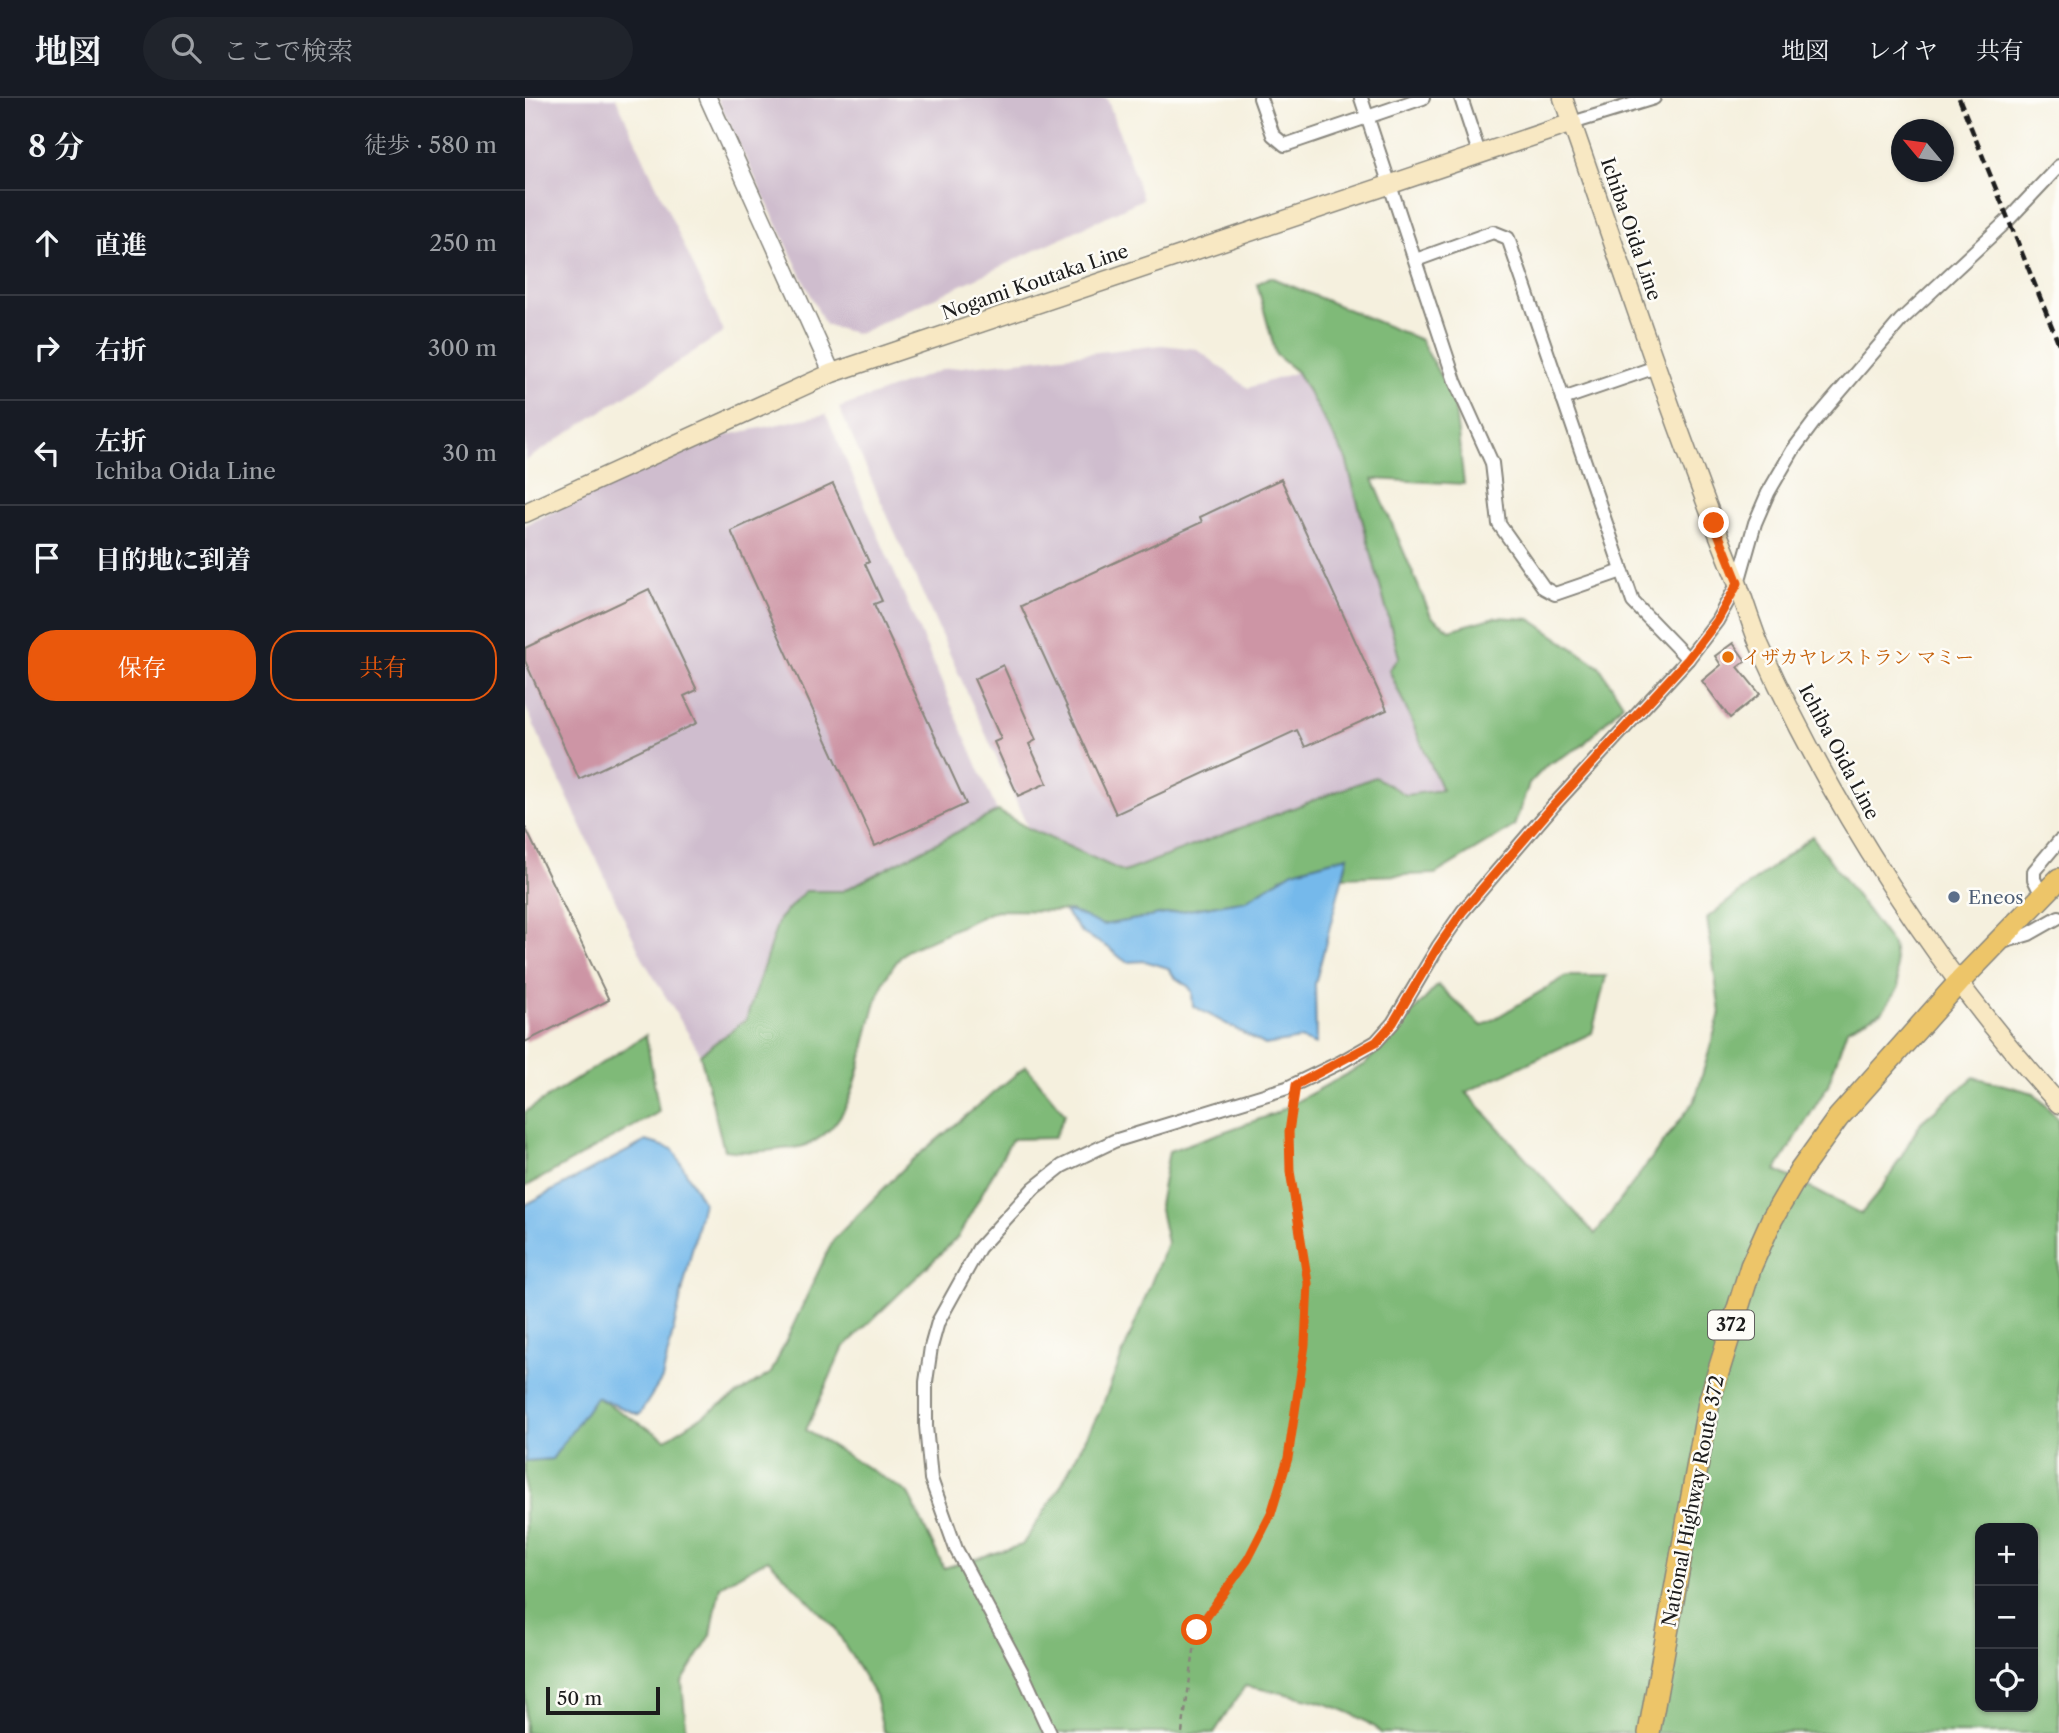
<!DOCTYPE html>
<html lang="ja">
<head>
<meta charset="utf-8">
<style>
	:root { --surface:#171b24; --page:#20242c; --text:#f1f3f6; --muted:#9ea1a6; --line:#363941; --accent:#ea580c }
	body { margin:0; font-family:"Libre Caslon Text","Noto Serif JP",serif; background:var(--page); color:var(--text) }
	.controls { position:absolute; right:21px; bottom:21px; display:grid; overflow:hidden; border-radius:14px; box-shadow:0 2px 5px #0004 }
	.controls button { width:63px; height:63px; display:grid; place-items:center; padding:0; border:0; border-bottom:2px solid var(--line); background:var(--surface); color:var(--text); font:35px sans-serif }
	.compass { position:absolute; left:1366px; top:21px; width:63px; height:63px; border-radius:50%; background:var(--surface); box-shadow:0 2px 5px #0004; rotate:299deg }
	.scale { position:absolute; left:21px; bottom:18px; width:114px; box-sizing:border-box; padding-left:7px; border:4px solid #1c1c1c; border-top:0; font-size:19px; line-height:24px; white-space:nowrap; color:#1c1c1c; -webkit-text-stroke:5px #fdfcf7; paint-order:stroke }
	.stop { position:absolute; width:21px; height:21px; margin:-16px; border:5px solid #ea580c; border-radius:50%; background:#fff }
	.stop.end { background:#ea580c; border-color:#fff; box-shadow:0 2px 7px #0008 }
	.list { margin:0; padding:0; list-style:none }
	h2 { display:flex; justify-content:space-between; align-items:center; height:91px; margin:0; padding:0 28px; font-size:30px }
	h2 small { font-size:23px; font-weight:400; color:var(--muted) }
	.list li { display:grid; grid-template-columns:46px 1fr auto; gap:21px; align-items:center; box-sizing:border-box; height:105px; padding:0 28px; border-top:2px solid var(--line) }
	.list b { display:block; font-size:26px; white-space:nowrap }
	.list p { margin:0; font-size:23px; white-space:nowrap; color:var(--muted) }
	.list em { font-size:23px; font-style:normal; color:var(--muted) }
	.actions { display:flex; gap:14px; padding:21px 28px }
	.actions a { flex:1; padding:16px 0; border:2px solid var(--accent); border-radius:28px; text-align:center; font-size:24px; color:var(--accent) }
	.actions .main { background:var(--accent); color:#fff }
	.icon { flex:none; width:38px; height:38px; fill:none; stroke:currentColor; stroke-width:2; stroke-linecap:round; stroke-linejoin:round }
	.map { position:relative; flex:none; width:1534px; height:1635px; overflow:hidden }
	header { display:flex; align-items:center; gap:42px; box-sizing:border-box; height:98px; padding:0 35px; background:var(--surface); border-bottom:2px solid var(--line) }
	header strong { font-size:33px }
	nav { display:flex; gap:38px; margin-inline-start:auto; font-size:24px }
	.search { width:490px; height:63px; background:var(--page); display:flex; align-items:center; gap:18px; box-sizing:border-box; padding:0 24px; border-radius:38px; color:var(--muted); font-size:26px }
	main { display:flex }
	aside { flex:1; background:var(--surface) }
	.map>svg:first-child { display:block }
	.industrial { fill:#cfbdce }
	.forest { fill:#7fba78; stroke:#4e6b4a; stroke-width:2; fill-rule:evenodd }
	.water { fill:#74b9eb; stroke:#486a84; stroke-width:2 }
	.building { fill:#cd95a5 }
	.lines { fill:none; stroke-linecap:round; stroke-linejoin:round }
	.minor-casing { stroke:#88867d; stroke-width:16 }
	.tertiary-casing { stroke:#88867d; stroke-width:19 }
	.secondary-casing { stroke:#88867d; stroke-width:21 }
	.trunk-casing { stroke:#88867d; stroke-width:24 }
	.path { stroke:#88867d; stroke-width:2.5; stroke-dasharray:5 5; stroke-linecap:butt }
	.minor { stroke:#fff; stroke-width:12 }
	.tertiary { stroke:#fff; stroke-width:16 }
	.secondary { stroke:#f8e8c3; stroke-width:18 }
	.trunk { stroke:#edc569; stroke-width:21 }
	.rail { stroke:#1c1c1c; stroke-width:4.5; stroke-dasharray:10 5; stroke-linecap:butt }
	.route { stroke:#ea580c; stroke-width:9 }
	.food-dot { fill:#e8710a; stroke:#fdfcf7; stroke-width:2.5 }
	.service-dot { fill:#5c6f8a; stroke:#fdfcf7; stroke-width:2.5 }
	.labels { text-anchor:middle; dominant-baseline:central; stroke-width:5; stroke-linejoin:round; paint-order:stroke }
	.shield { fill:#fdfcf7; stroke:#605f5e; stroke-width:2 }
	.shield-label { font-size:18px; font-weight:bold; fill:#1c1c1c }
	.street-label { font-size:19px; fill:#1c1c1c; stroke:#fdfcf7 }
	.food-label { font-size:19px; fill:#c56008; stroke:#fdfcf7; text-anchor:start }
	.service-label { font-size:19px; fill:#4e5e75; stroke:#fdfcf7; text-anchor:start }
</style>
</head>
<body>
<header>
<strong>地図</strong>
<div class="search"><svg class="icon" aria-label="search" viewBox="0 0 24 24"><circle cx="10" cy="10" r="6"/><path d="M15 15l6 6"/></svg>ここで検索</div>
<nav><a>地図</a><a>レイヤ</a><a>共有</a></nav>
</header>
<main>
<aside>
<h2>8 分<small>徒歩 · 580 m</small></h2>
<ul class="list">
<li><svg class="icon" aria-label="ahead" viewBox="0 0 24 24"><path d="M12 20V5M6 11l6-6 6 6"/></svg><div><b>直進</b></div><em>250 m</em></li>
<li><svg class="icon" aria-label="right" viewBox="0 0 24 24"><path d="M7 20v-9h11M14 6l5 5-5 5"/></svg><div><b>右折</b></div><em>300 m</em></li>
<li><svg class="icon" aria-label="left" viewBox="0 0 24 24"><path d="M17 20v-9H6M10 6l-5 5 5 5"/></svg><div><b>左折</b><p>Ichiba Oida Line</p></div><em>30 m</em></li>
<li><svg class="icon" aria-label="arrive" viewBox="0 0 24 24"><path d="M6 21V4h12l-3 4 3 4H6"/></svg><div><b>目的地に到着</b></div></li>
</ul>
<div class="actions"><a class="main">保存</a><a>共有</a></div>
</aside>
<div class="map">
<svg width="1534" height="1635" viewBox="0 0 1534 1635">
	<rect width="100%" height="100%" fill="#fdfcf7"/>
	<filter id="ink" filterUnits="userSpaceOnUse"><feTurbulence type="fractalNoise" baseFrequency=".0143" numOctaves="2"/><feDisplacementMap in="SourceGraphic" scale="14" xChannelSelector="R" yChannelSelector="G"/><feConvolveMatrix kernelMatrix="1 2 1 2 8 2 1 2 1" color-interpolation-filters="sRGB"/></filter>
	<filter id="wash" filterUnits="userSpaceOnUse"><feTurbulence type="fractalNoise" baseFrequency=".00686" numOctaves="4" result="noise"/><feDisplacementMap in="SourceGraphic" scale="28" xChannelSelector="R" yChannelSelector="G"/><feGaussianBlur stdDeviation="1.57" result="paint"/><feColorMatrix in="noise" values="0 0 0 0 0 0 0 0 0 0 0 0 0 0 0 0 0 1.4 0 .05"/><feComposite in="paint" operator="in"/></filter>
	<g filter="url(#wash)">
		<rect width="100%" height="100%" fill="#f5f0de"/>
		<!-- industrial -->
		<g class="industrial">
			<path d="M0,0H91L199,234L0,363Z"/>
			<path d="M192,0H582L618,101L333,236L300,227Z"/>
			<path d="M637,247L672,251L723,290L772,274L821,361L874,559L864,572L918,693L881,697L850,679L599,774L503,730L314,310L419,271Z"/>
			<path d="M301,316L472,713L318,793L280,794L254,821L221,922L175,955L119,863L0,608V427L174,343Z"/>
		</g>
		<!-- forest -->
		<g class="forest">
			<path d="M745,179L896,242L929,303L939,386L848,381L906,518L925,532L970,519L1005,521L1074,568L1098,606L1057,648L1022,667L1004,686L989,728L910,776L818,779L823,758L768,773L721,802L578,827L565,824L546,813L471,812L383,852C326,900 353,1014 284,1046C276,1050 266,1050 257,1051C237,1054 220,1055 199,1052L175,956L221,922L254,821L280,793H318L473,713L503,730L599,774L850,679L881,697L917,692L864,572L874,559L821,361L772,274L751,257L732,186Z"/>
			<path d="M1287,738L1368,847L1374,889L1357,914L1322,931L1303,987L1251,1072L1336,1116L1359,1088L1396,1024L1449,979L1509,995L1534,1022V1635H856C824,1605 762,1596 720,1588L689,1635H361L358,1632L350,1598L310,1530L243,1461L195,1488L186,1537L157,1584L161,1630L159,1635H0V1363L27,1361L71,1299L141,1341L246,1275L308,1142L384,1065L501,968L540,1016L529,1040L487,1041L433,1139L318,1250L281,1332L383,1395L419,1470L497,1447L534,1391L575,1313L642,1145L634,1107L644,1053L749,1016L840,966L913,887L957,928L1042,878H1081L1067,935L941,994L1070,1136L1170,1002L1195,915L1182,820ZM1455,1430H1508V1609H1455Z"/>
			<path d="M121,937L134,1014L0,1089V1014Z"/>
		</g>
		<!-- water -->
		<g class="water">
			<path d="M823,758L790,886L791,947L775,941L740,947L668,908L667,894L664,889L649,879L643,870L620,863L602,864L597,861L584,850L557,835L540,814C552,812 566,824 578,827L721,802L768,773Z"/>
			<path d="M121,1043L148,1051L178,1104L137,1281L114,1317L71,1299L27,1361L0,1363V1109L2,1106Z"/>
		</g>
		<g id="blocks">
			<!-- building -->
			<g class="building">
				<path d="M756,381L862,612L780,649L772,632L591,716L496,508L677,424L675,419Z"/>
				<path d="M308,386L344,464L340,466L357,503L349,506L441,706L350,748L206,433Z"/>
				<path d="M124,491L172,592L159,598L172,625L54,681L0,563V550Z"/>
				<path d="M1208,545L1221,563L1213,569L1235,596L1205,620L1177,583L1196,567L1190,558Z"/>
				<path d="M478,567L511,642L504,646L522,685L493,698L469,644L476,641L449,581Z"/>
				<path d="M0,729L84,902L0,944Z"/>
			</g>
		</g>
	</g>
	<g filter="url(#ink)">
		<use href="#blocks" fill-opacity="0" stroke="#88867d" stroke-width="2"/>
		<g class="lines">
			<!-- minor casing -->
			<g class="minor-casing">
				<g id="minor">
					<path d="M735,0L748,37L760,47L898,0"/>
					<path d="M836,0L930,283L967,365L974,426L1019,490L1030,496L1097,473"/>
					<path d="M936,0L954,55"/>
					<path d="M1047,25L1129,0"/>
					<path d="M891,162L968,134L983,140L1108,504L1163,561"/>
					<path d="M1038,301L1131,269"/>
					<path d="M1517,798L1509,781V773L1534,743"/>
					<path d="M1474,845L1504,836L1534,819"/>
					<path d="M525,1635L497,1574L431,1451L406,1381L401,1328V1284L406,1249L413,1224L454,1150L509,1090L537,1068L589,1043L762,990L816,964L851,944L868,925L913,849L938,813L1028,708L1163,561L1192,523L1213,485L1230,425L1243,395L1268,352L1289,324L1376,222L1483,122L1534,68"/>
				</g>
			</g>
			<!-- tertiary casing -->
			<g class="tertiary-casing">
				<path id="tertiary" d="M183,0L307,275"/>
			</g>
			<!-- secondary casing -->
			<g class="secondary-casing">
				<g id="secondary">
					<path d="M1038,0C1093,157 1145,316 1207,471C1217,495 1224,521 1234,546C1307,710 1413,873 1534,1006"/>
					<path d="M0,415L307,275L1047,25"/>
				</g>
			</g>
			<!-- trunk casing -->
			<g class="trunk-casing">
				<path id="trunk" d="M1124,1635L1184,1304L1226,1168L1247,1121L1275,1073L1313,1020L1435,883L1534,781"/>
			</g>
			<!-- path -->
			<path class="path" d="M657,1635L672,1532L724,1461L746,1416L763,1360L780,1247L783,1185L765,1073L764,1034L768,1002"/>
			<!-- minor -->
			<use href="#minor" class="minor"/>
			<!-- tertiary -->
			<use href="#tertiary" class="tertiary"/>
			<!-- secondary -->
			<use href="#secondary" class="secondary"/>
			<!-- trunk -->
			<use href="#trunk" class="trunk"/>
			<!-- rail -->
			<path class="rail" d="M1434,0L1534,246"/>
		</g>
	</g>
	<g class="lines" filter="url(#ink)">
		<!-- route -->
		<path class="route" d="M672,1532L723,1461L746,1416L763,1360L780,1247L783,1185L765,1073L764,1034L771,987L851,944L868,925L913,849L938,813L1028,708L1163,561L1192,523L1213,485L1189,425"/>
	</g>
	<!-- markers -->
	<circle class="food-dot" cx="1203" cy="559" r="7"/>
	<circle class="service-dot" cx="1429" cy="799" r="7"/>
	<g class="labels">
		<!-- shield labels -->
		<rect class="shield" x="1183" y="1212.5" width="46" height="29" rx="5"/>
		<g class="shield-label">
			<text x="1206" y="1227">372</text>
		</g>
		<!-- street labels -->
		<g class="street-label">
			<text transform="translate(1106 131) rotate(71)">Ichiba Oida Line</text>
			<text transform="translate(510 184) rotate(-19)">Nogami Koutaka Line</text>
			<text transform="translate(1314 654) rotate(62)">Ichiba Oida Line</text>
			<text transform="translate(1168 1403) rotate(-79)">National Highway Route 372</text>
		</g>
		<!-- food labels -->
		<g class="food-label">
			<text x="1217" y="559">イザカヤレストラン マミー</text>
		</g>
		<!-- service labels -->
		<g class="service-label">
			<text x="1443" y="799">Eneos</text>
		</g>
	</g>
</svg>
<div class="controls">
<button>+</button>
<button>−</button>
<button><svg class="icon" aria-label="locate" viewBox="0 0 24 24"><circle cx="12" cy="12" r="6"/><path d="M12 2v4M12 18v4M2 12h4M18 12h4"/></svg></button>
</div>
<svg class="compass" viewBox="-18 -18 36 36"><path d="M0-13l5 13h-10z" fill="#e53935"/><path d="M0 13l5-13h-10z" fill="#9ea1a6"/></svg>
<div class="scale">50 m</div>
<div class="stop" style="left:672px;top:1532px"></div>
<div class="stop end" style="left:1189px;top:425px"></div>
</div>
</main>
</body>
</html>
